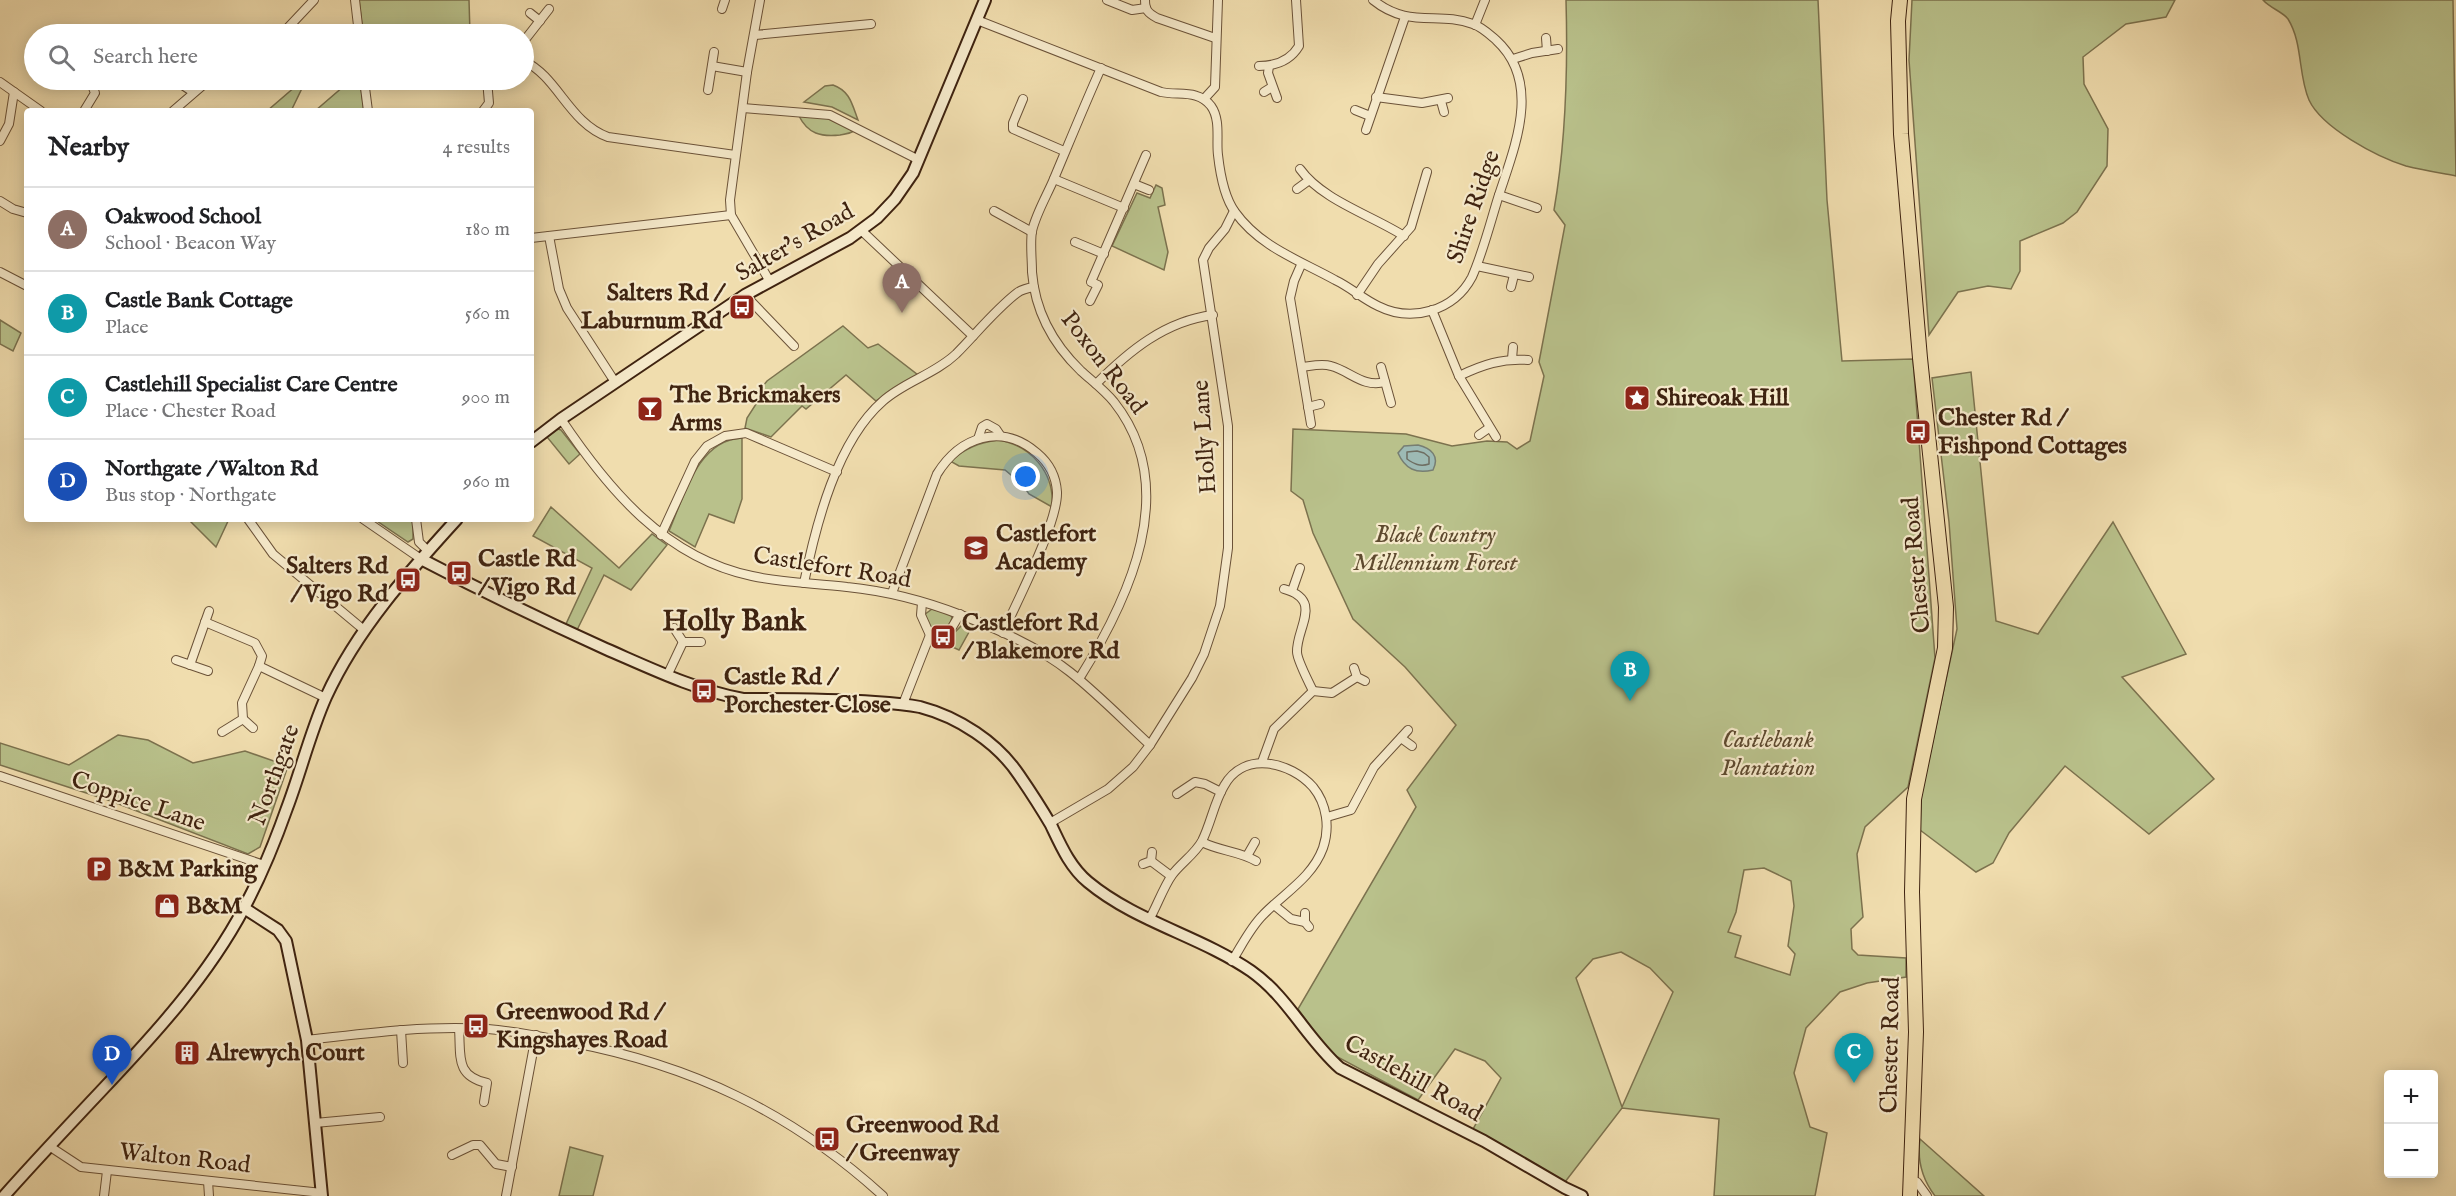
<!DOCTYPE html>
<html lang="en">
<head>
<meta charset="utf-8">
<style>
	:root { --surface:#fff; --page:#f6f6f6; --text:#202124; --muted:#757577; --line:#e0e0e0; --accent:#ea580c }
	body { margin:0; font-family:"IM FELL English",serif; background:var(--page); color:var(--text) }
	.controls { position:absolute; right:18px; bottom:18px; display:grid; overflow:hidden; border-radius:6px; box-shadow:0 3px 15px #0003 }
	.controls button { width:54px; height:54px; display:grid; place-items:center; padding:0; border:0; border-bottom:2px solid var(--line); background:var(--surface); color:var(--text); font:30px sans-serif }
	.you { position:absolute; left:1026px; top:477px; width:21px; height:21px; margin:-15px; border:4px solid #fff; border-radius:50%; background:#1a73e8; box-shadow:0 0 0 9px #1a73e833 }
	.badge { display:grid; place-items:center; width:39px; height:39px; border-radius:50%; background:var(--accent); color:#fff; font-size:20px; font-weight:700 }
	.pin { position:absolute; translate:-50% -50px; filter:drop-shadow(0 2px 3px #0008) }
	.pin::after { content:''; position:absolute; top:32px; width:21px; height:18px; background:inherit; clip-path:polygon(0 0,100% 0,50% 100%) }
	.list { margin:0; padding:0; list-style:none }
	h2 { display:flex; justify-content:space-between; align-items:center; height:78px; margin:0; padding:0 24px; font-size:26px }
	h2 small { font-size:20px; font-weight:400; color:var(--muted) }
	.list li { display:grid; grid-template-columns:39px 1fr auto; gap:18px; align-items:center; box-sizing:border-box; height:84px; padding:0 24px; border-top:2px solid var(--line) }
	.list b { display:block; font-size:22px; white-space:nowrap }
	.list p { margin:0; font-size:20px; white-space:nowrap; color:var(--muted) }
	.list em { font-size:20px; font-style:normal; color:var(--muted) }
	.icon { flex:none; width:33px; height:33px; fill:none; stroke:currentColor; stroke-width:2; stroke-linecap:round; stroke-linejoin:round }
	.map { position:relative; flex:none; width:2456px; height:1196px; overflow:hidden }
	.search { position:absolute; background:var(--surface); box-shadow:0 3px 15px #0003; left:24px; top:24px; width:510px; height:66px; display:flex; align-items:center; gap:15px; box-sizing:border-box; padding:0 21px; border-radius:33px; color:var(--muted); font-size:22px }
	.panel { position:absolute; background:var(--surface); box-shadow:0 3px 15px #0003; left:24px; top:108px; width:510px; height:414px; border-radius:6px }
	.map>svg:first-child { display:block }
	.green { fill:#b9c18b; stroke:#7c724e; stroke-width:1.5; fill-rule:evenodd }
	.water { fill:#9dbab4; stroke:#777e72; stroke-width:1.5 }
	.lines { fill:none; stroke-linecap:round; stroke-linejoin:round }
	.shore { stroke:#6e6e62; stroke-width:1.5 }
	.street-casing { stroke:#6b5238; stroke-width:10 }
	.secondary-casing { stroke:#3f2310; stroke-width:14 }
	.highway-casing { stroke:#3f2310; stroke-width:16 }
	.street { stroke:#f5e9ca; stroke-width:8 }
	.secondary { stroke:#f5e9ca; stroke-width:10 }
	.highway { stroke:#f0ddae; stroke-width:14 }
	.labels { text-anchor:middle; dominant-baseline:central; stroke-width:4.5; stroke-linejoin:round; paint-order:stroke }
	.street-label { font-size:24px; fill:#3f2310; stroke:#f5e9ca }
	.poi-label { font-size:24px; font-weight:bold; fill:#3f2310; stroke:#f5e9ca; text-anchor:start }
	.park-label { font-size:24px; font-style:italic; fill:#5e4a2f; stroke:#f5e9ca }
	.district-label { font-size:30px; font-weight:bold; fill:#3f2310; stroke:#f5e9ca }
</style>
</head>
<body>
<div class="map">
<svg width="2456" height="1196" viewBox="0 0 2456 1196">
	<rect width="100%" height="100%" fill="#f0ddae"/>
	<filter id="stains"><feTurbulence type="fractalNoise" baseFrequency=".00333" numOctaves="4"/><feColorMatrix values="0 0 0 0 .2 0 0 0 0 .09 0 0 0 0 .02 0 0 0 .5 -.17"/></filter>
	<radialGradient id="worn" r=".72"><stop offset=".6" stop-color="#630" stop-opacity="0"/><stop offset="1" stop-color="#630" stop-opacity=".3"/></radialGradient>
	<!-- green -->
	<g class="green">
		<path d="M359,0H469L470,34H363Z"/>
		<path d="M1566,0H1818L1827,200L1842,361L1913,359L1935,658L1908,787L1865,827L1857,854L1863,917L1851,929L1852,949L1858,955L1906,958V977L1867,983L1840,992L1806,1028L1794,1073L1810,1127L1827,1133L1815,1196H1714L1719,1119L1622,1108L1565,1182L1472,1131L1501,1078L1485,1061L1455,1049L1418,1100L1330,1053L1298,1009L1416,807L1407,790L1456,725L1405,667L1353,619L1313,533L1303,500L1291,491L1293,429L1406,434L1452,446L1487,441L1507,442L1517,449L1530,441L1544,376L1539,362L1565,225L1554,210C1566,141 1568,71 1566,0ZM1764,868L1791,881L1794,906L1788,946L1795,954L1790,975L1735,957L1741,936L1728,932L1736,912L1744,870ZM1621,952L1650,968L1673,992L1622,1107L1576,978L1593,959Z"/>
		<path d="M1912,0H2175L2166,17L2126,24L2083,57L2084,84L2108,129L2107,166L2077,212L2063,223L2020,241V271L2011,289L1988,286L1958,292L1929,335L1909,60Z"/>
		<path d="M2263,0H2453L2456,176C2440,173 2422,170 2406,166C2377,157 2322,128 2309,100C2298,75 2303,43 2288,19C2283,12 2270,8 2263,0Z"/>
		<path d="M303,80H306L291,111H267Z"/>
		<path d="M351,80H360L364,111H315Z"/>
		<path d="M833,85C850,91 852,104 858,120L832,107L804,102L825,86Z"/>
		<path d="M799,116L827,118L854,131C849,134 846,134 840,135C821,137 808,134 799,116Z"/>
		<path d="M1156,185L1162,188L1165,205L1158,207L1168,252L1164,270L1112,246L1137,193L1150,198Z"/>
		<path d="M0,320L21,333L13,351L0,344Z"/>
		<path d="M843,326L868,348L878,344L918,375L876,401L846,375L806,409L802,406L771,437L745,428L747,418L760,398L758,392L767,381Z"/>
		<path d="M1971,372L1996,621L2038,634L2113,522L2186,654L2122,677L2214,779L2149,834L2065,766L2009,833L1993,863L1976,872L1920,830L1921,796L1957,629L1949,522L1932,378Z"/>
		<path d="M558,429L561,430L580,454L569,464L547,437Z"/>
		<path d="M742,438V499L734,523L709,514L695,547L669,531C684,497 697,440 742,438Z"/>
		<path d="M998,440C1031,445 1055,473 1052,507L1029,494L1022,484L1005,470L959,466L950,461C966,448 978,443 998,440Z"/>
		<path d="M551,507L619,568L652,534L667,545L631,590L604,575L577,630L566,624L592,568L533,536Z"/>
		<path d="M188,519H229L216,547Z"/>
		<path d="M374,519H413V539L408,542Z"/>
		<path d="M932,609L950,613L952,618L949,626L934,631L930,629L924,615Z"/>
		<path d="M966,621L974,623L959,650L937,640L955,632Z"/>
		<path d="M118,735L148,740L193,763L245,751L288,766L260,847L248,854L111,801L0,765V743L69,765Z"/>
		<path d="M1920,1139L1984,1196H1935C1922,1179 1917,1160 1920,1139Z"/>
		<path d="M570,1147L603,1156L593,1196H559Z"/>
	</g>
	<!-- water -->
	<path class="water" d="M1418,445C1431,448 1440,456 1433,470C1416,474 1405,469 1398,453L1404,446Z"/>
	<g class="lines">
		<!-- shore -->
		<path class="shore" d="M1417,451L1424,453L1429,457V464C1420,467 1414,464 1407,459V452Z"/>
		<!-- street casing -->
		<g class="street-casing">
			<g id="street">
				<path d="M355,0L359,34"/>
				<path d="M760,0L747,72L730,200L731,215L769,280"/>
				<path d="M1107,0L1132,10L1146,8"/>
				<path d="M1145,0C1145,10 1148,13 1157,18L1215,38"/>
				<path d="M722,9L725,0"/>
				<path d="M530,13L540,21"/>
				<path d="M977,20L1161,92C1178,96 1198,89 1211,106C1221,120 1216,140 1218,155C1220,173 1224,197 1235,212C1260,247 1299,260 1335,280C1350,287 1363,299 1378,306C1412,323 1454,311 1472,277C1483,252 1490,224 1498,198C1514,148 1543,83 1496,40C1489,34 1482,27 1473,24C1438,11 1409,29 1373,0"/>
				<path d="M1475,25L1485,0"/>
				<path d="M282,34L314,0"/>
				<path d="M755,35L871,24"/>
				<path d="M1546,38L1547,51"/>
				<path d="M524,41L549,9"/>
				<path d="M1513,59L1532,53L1558,49"/>
				<path d="M524,61C558,77 569,123 608,137L735,155"/>
				<path d="M712,66L747,72"/>
				<path d="M1259,66C1276,66 1290,61 1299,46L1296,0"/>
				<path d="M1269,66L1268,73L1277,98"/>
				<path d="M158,80L181,84L193,92"/>
				<path d="M364,80L368,111"/>
				<path d="M0,82L41,111"/>
				<path d="M708,90L714,52"/>
				<path d="M1264,92L1272,87"/>
				<path d="M1376,97L1422,103L1448,98"/>
				<path d="M1023,99L1013,123V129L1064,151"/>
				<path d="M1204,99L1215,87L1218,0"/>
				<path d="M1441,101L1444,112"/>
				<path d="M743,108L830,115L919,160"/>
				<path d="M1355,110L1370,116"/>
				<path d="M84,111L95,93L90,80"/>
				<path d="M173,111L209,80"/>
				<path d="M483,111L489,103L487,80"/>
				<path d="M1366,130L1405,17"/>
				<path d="M0,141L9,124L14,92"/>
				<path d="M1300,169C1322,200 1371,215 1404,236"/>
				<path d="M1054,179L1124,208"/>
				<path d="M1134,184L1149,190"/>
				<path d="M1297,189L1308,181"/>
				<path d="M1499,195L1537,208"/>
				<path d="M0,201L13,209L27,213"/>
				<path d="M994,211L1032,232"/>
				<path d="M862,231L973,336"/>
				<path d="M549,236L559,289L567,308L615,382"/>
				<path d="M531,238L731,215"/>
				<path d="M1075,242L1104,254"/>
				<path d="M1301,265L1294,281L1290,298L1311,424"/>
				<path d="M1477,266L1529,277"/>
				<path d="M0,272L27,286"/>
				<path d="M1511,287L1514,275"/>
				<path d="M745,295L794,346"/>
				<path d="M1357,295L1378,264L1411,227L1427,172"/>
				<path d="M1090,301L1098,285L1091,282L1146,155"/>
				<path d="M1432,310L1459,376L1496,437"/>
				<path d="M1512,359L1513,347"/>
				<path d="M1302,367C1311,366 1322,363 1331,366C1350,371 1363,388 1385,382"/>
				<path d="M1381,367L1391,403"/>
				<path d="M1459,376C1482,365 1502,358 1528,360"/>
				<path d="M1096,384C1129,351 1165,321 1213,315"/>
				<path d="M1308,407L1320,404"/>
				<path d="M561,419C608,489 665,558 752,576C783,583 816,583 847,587C886,591 925,601 961,615C998,629 1039,647 1070,672C1098,694 1124,721 1150,745"/>
				<path d="M1479,435L1489,428"/>
				<path d="M978,439L982,427L987,424L996,429L1000,435"/>
				<path d="M248,519L273,554L364,630"/>
				<path d="M363,519L421,559"/>
				<path d="M416,519L419,542L428,551"/>
				<path d="M661,535L695,461L707,446L725,436L746,433L837,472"/>
				<path d="M804,583C816,524 837,441 883,401C904,382 935,374 956,354C976,334 995,310 1017,293C1022,289 1028,288 1034,287"/>
				<path d="M1284,589C1324,600 1296,628 1297,652C1297,659 1309,683 1313,691"/>
				<path d="M1292,591L1300,568"/>
				<path d="M892,593L937,474C960,437 1001,422 1037,453C1049,463 1056,476 1057,492C1058,523 1017,601 1003,633"/>
				<path d="M922,603L921,615L930,635"/>
				<path d="M205,622L255,643L262,656L259,666L326,698"/>
				<path d="M674,628L683,642H701"/>
				<path d="M930,635L951,629L960,614"/>
				<path d="M176,660L208,671"/>
				<path d="M190,665L209,611"/>
				<path d="M1354,668L1357,677L1365,681"/>
				<path d="M667,676L683,642"/>
				<path d="M1079,679C1129,599 1182,488 1114,402C1104,390 1092,381 1081,371C1053,344 1035,311 1032,272C1032,259 1030,243 1032,231C1036,214 1046,197 1053,181C1069,143 1084,106 1101,68"/>
				<path d="M903,704L930,635"/>
				<path d="M243,719L253,728"/>
				<path d="M222,732L243,719L242,703L259,666"/>
				<path d="M1401,738L1412,746"/>
				<path d="M1262,762L1274,729L1313,691L1332,693L1357,677"/>
				<path d="M0,776L264,865"/>
				<path d="M1177,794L1195,782L1205,784L1221,792"/>
				<path d="M1327,817L1351,810L1374,767L1408,730"/>
				<path d="M1050,823L1108,789L1133,767L1150,745L1192,678L1204,654L1220,606L1228,548V426L1203,260L1209,248L1225,229L1234,211"/>
				<path d="M1202,842C1219,851 1239,851 1256,861"/>
				<path d="M1247,856L1255,842"/>
				<path d="M1151,861L1171,876"/>
				<path d="M1143,864L1151,861L1152,852"/>
				<path d="M1274,905L1291,919L1305,922"/>
				<path d="M1305,913V922L1309,927"/>
				<path d="M1149,920C1157,906 1163,888 1172,875C1181,863 1195,854 1202,841C1211,823 1214,803 1224,786C1244,750 1291,762 1313,787C1327,804 1330,828 1323,848C1312,878 1284,893 1263,915C1250,928 1242,945 1232,961"/>
				<path d="M459,1029C461,1056 455,1076 487,1083L484,1102"/>
				<path d="M401,1030L403,1063"/>
				<path d="M307,1040C367,1033 428,1025 488,1029C515,1031 543,1037 569,1042C691,1065 791,1112 883,1196"/>
				<path d="M315,1123L380,1117"/>
				<path d="M49,1146L81,1167L322,1193"/>
				<path d="M452,1155L473,1145H480L496,1164L512,1167"/>
				<path d="M1910,1179L1917,1182L1927,1196"/>
				<path d="M208,1181L209,1196"/>
				<path d="M104,1196L107,1171"/>
				<path d="M506,1196L536,1035"/>
			</g>
		</g>
		<!-- secondary casing -->
		<g class="secondary-casing">
			<g id="secondary">
				<path d="M531,442L561,419L745,295L850,238L877,218L895,199L913,173L985,0"/>
				<path d="M421,559C482,591 544,621 606,649C650,668 695,690 743,699C787,699 831,699 875,702C890,703 905,704 920,707C958,717 997,742 1019,775C1030,791 1041,808 1051,825C1061,846 1070,867 1088,882C1136,922 1200,936 1251,971C1288,997 1307,1039 1340,1068L1484,1141L1565,1188L1582,1196"/>
				<path d="M244,908L278,930L286,941L307,1040L322,1196"/>
				<path d="M4,1196C36,1160 69,1125 102,1090C155,1034 208,976 244,908C261,876 275,842 287,808C301,771 310,733 326,697C357,629 407,574 457,519"/>
			</g>
		</g>
		<!-- highway casing -->
		<g class="highway-casing">
			<path id="highway" d="M1900,0L1898,21L1901,134L1920,358L1946,607L1945,648L1914,799L1912,892L1916,1032L1910,1196"/>
		</g>
		<!-- street -->
		<use href="#street" class="street"/>
		<!-- secondary -->
		<use href="#secondary" class="secondary"/>
		<!-- highway -->
		<use href="#highway" class="highway"/>
	</g>
	<!-- icons -->
	<defs>
		<g id="bus-square" transform="scale(1.35)"><rect x="-9" y="-9" width="18" height="18" rx="4" fill="#8f2418" stroke="#f5e9ca"/><path d="M-5-6H5V4H4V6H2V4H-2V6H-4V4H-5ZM-3.5-4V0h7V-4ZM-3.5 1.2v1.5H-2V1.2ZM2 1.2v1.5H3.5V1.2Z" fill="#fff"/></g>
		<g id="sight-square" transform="scale(1.35)"><rect x="-9" y="-9" width="18" height="18" rx="4" fill="#8f2418" stroke="#f5e9ca"/><path d="M0-6L1.8-2.2L6-1.7L2.9 1.2L3.7 5.4L0 3.3L-3.7 5.4L-2.9 1.2L-6-1.7L-1.8-2.2Z" fill="#fff"/></g>
		<g id="bar-square" transform="scale(1.35)"><rect x="-9" y="-9" width="18" height="18" rx="4" fill="#8f2418" stroke="#f5e9ca"/><path d="M-6-5H6L.8 .8V4.5H3.5V6h-7V4.5H-.8V.8Z" fill="#fff"/></g>
		<g id="school-square" transform="scale(1.35)"><rect x="-9" y="-9" width="18" height="18" rx="4" fill="#8f2418" stroke="#f5e9ca"/><path d="M0-5L7-2L0 1L-7-2ZM-4 1L0 2.5L4 1V4Q0 6-4 4Z" fill="#fff"/></g>
		<g id="parking-square" transform="scale(1.35)"><rect x="-9" y="-9" width="18" height="18" rx="4" fill="#8f2418" stroke="#f5e9ca"/><path d="M-3.5-5.5H1a3.5 3.5 0 0 1 0 7H-1V5.5H-3.5ZM-1-3.4V-.6H.8a1.4 1.4 0 0 0 0-2.8Z" fill="#fff"/></g>
		<g id="shop-square" transform="scale(1.35)"><rect x="-9" y="-9" width="18" height="18" rx="4" fill="#8f2418" stroke="#f5e9ca"/><path d="M-5-2.5h2.3a2.7 3.5 0 0 1 5.4 0H5L5.5 6h-11ZM-1.5-2.5h3a1.5 2.3 0 0 0-3 0Z" fill="#fff"/></g>
		<g id="building-square" transform="scale(1.35)"><rect x="-9" y="-9" width="18" height="18" rx="4" fill="#8f2418" stroke="#f5e9ca"/><path d="M-4-6H4V6H1V3H-1V6H-4ZM-2.5-4.3h1.7v1.8h-1.7ZM.8-4.3h1.7v1.8H.8ZM-2.5-1h1.7V.8h-1.7ZM.8-1h1.7V.8H.8Z" fill="#fff"/></g>
	</defs>
	<g fill-rule="evenodd">
		<use href="#bus-square" x="742" y="307"/>
		<use href="#sight-square" x="1637" y="398"/>
		<use href="#bar-square" x="650" y="409"/>
		<use href="#bus-square" x="1918" y="432"/>
		<use href="#school-square" x="976" y="548"/>
		<use href="#bus-square" x="459" y="573"/>
		<use href="#bus-square" x="408" y="580"/>
		<use href="#bus-square" x="943" y="637"/>
		<use href="#bus-square" x="704" y="691"/>
		<use href="#parking-square" x="99" y="869"/>
		<use href="#shop-square" x="167" y="906"/>
		<use href="#bus-square" x="476" y="1026"/>
		<use href="#building-square" x="187" y="1053"/>
		<use href="#bus-square" x="827" y="1139"/>
	</g>
	<g class="labels">
		<!-- street labels -->
		<g class="street-label">
			<text transform="translate(1474 207) rotate(-71)">Shire Ridge</text>
			<text transform="translate(795 243) rotate(-30)">Salter's Road</text>
			<text transform="translate(1103 363) rotate(52)">Poxon Road</text>
			<text transform="translate(1205 437) rotate(-94)">Holly Lane</text>
			<text transform="translate(1917 565) rotate(-95)">Chester Road</text>
			<text transform="translate(832 568) rotate(9)">Castlefort Road</text>
			<text transform="translate(275 775) rotate(-70)">Northgate</text>
			<text transform="translate(138 802) rotate(19)">Coppice Lane</text>
			<text transform="translate(1891 1045) rotate(-89)">Chester Road</text>
			<text transform="translate(1413 1079) rotate(29)">Castlehill Road</text>
			<text transform="translate(185 1159) rotate(6)">Walton Road</text>
		</g>
		<!-- poi labels -->
		<g class="poi-label">
			<text x="722" y="293" text-anchor="end">Salters Rd /<tspan x="722" dy="28">Laburnum Rd</tspan></text>
			<text x="670" y="395">The Brickmakers<tspan x="670" dy="28">Arms</tspan></text>
			<text x="1656" y="398">Shireoak Hill</text>
			<text x="1938" y="418">Chester Rd /<tspan x="1938" dy="28">Fishpond Cottages</tspan></text>
			<text x="996" y="534">Castlefort<tspan x="996" dy="28">Academy</tspan></text>
			<text x="478" y="559">Castle Rd<tspan x="478" dy="28">/ Vigo Rd</tspan></text>
			<text x="388" y="566" text-anchor="end">Salters Rd<tspan x="388" dy="28">/ Vigo Rd</tspan></text>
			<text x="962" y="623">Castlefort Rd<tspan x="962" dy="28">/ Blakemore Rd</tspan></text>
			<text x="724" y="677">Castle Rd /<tspan x="724" dy="28">Porchester Close</tspan></text>
			<text x="118" y="869">B&amp;M Parking</text>
			<text x="186" y="906">B&amp;M</text>
			<text x="496" y="1012">Greenwood Rd /<tspan x="496" dy="28">Kingshayes Road</tspan></text>
			<text x="207" y="1053">Alrewych Court</text>
			<text x="846" y="1125">Greenwood Rd<tspan x="846" dy="28">/ Greenway</tspan></text>
		</g>
		<!-- park labels -->
		<g class="park-label">
			<text x="1435" y="535">Black Country<tspan x="1435" dy="28">Millennium Forest</tspan></text>
			<text x="1768" y="740">Castlebank<tspan x="1768" dy="28">Plantation</tspan></text>
		</g>
		<!-- district labels -->
		<g class="district-label">
			<text x="734" y="622">Holly Bank</text>
		</g>
	</g>
	<rect width="100%" height="100%" filter="url(#stains)"/>
	<rect width="100%" height="100%" fill="url(#worn)"/>
</svg>
<div class="controls">
<button>+</button>
<button>−</button>
</div>
<div class="you"></div>
<div class="pin badge" style="left:902px;top:313px;background:#8d6e63">A</div>
<div class="pin badge" style="left:1630px;top:701px;background:#0f9aa8">B</div>
<div class="pin badge" style="left:1854px;top:1083px;background:#0f9aa8">C</div>
<div class="pin badge" style="left:112px;top:1085px;background:#1a4fb4">D</div>
<div class="search"><svg class="icon" aria-label="search" viewBox="0 0 24 24"><circle cx="10" cy="10" r="6"/><path d="M15 15l6 6"/></svg>Search here</div>
<section class="panel">
<h2>Nearby<small>4 results</small></h2>
<ul class="list">
<li><span class="badge" style="background:#8d6e63">A</span><div><b>Oakwood School</b><p>School · Beacon Way</p></div><em>180 m</em></li>
<li><span class="badge" style="background:#0f9aa8">B</span><div><b>Castle Bank Cottage</b><p>Place</p></div><em>560 m</em></li>
<li><span class="badge" style="background:#0f9aa8">C</span><div><b>Castlehill Specialist Care Centre</b><p>Place · Chester Road</p></div><em>900 m</em></li>
<li><span class="badge" style="background:#1a4fb4">D</span><div><b>Northgate / Walton Rd</b><p>Bus stop · Northgate</p></div><em>960 m</em></li>
</ul>
</section>
</div>
</body>
</html>
